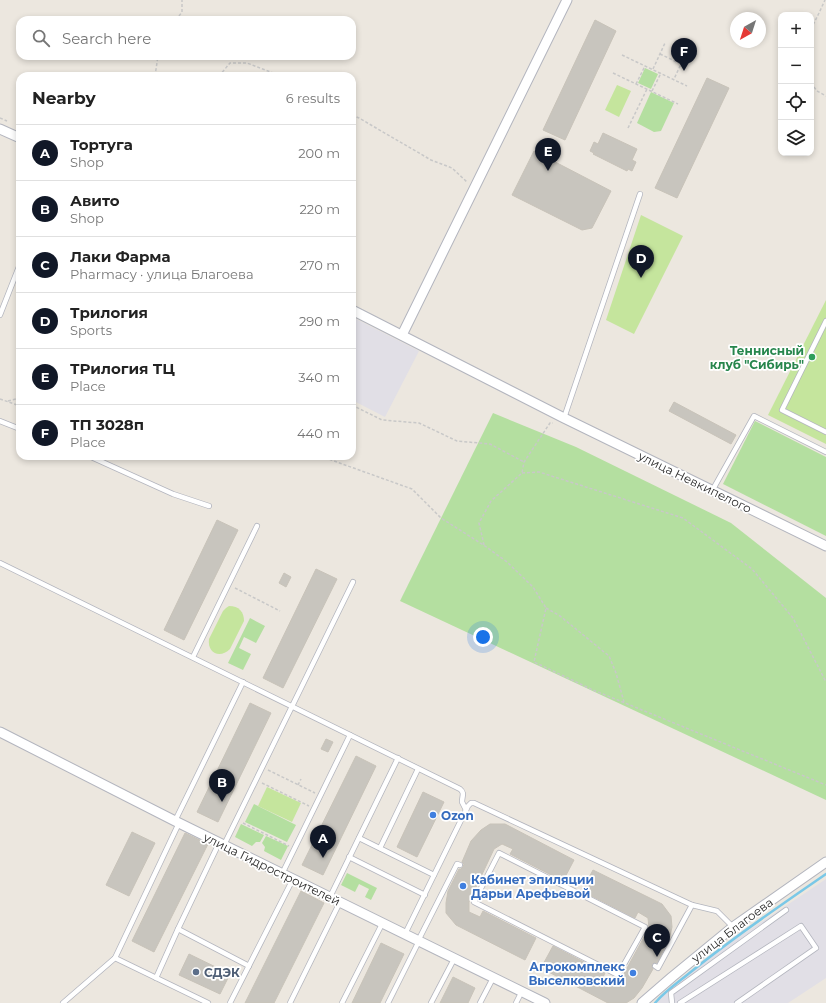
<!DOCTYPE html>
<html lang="en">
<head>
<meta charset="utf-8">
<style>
	:root { --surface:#fff; --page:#f6f6f6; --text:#222; --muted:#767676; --line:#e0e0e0; --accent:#111827 }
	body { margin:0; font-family:Montserrat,sans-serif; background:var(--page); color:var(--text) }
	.controls { position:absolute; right:12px; top:12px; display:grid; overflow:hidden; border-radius:8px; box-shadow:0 2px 6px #0003 }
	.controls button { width:36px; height:36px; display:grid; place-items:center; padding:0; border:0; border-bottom:1px solid var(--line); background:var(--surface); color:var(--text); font:20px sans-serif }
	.compass { position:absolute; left:730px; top:12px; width:36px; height:36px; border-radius:50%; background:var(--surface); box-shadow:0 2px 6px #0003; rotate:219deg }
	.you { position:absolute; left:483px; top:637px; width:14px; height:14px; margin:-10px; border:3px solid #fff; border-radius:50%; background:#1a73e8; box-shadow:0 0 0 6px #1a73e833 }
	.badge { display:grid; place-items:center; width:26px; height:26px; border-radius:50%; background:var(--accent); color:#fff; font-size:13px; font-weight:700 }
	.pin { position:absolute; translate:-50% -33px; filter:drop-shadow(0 1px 2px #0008) }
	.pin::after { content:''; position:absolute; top:21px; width:14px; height:12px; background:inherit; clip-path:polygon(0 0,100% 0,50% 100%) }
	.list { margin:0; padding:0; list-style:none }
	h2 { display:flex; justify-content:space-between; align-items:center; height:52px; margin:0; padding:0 16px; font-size:17px }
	h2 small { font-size:13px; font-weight:400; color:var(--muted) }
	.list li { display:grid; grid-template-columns:26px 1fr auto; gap:12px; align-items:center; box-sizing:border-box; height:56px; padding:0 16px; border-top:1px solid var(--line) }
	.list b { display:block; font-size:15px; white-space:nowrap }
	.list p { margin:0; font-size:13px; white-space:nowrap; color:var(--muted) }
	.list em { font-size:13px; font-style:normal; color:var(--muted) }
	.icon { flex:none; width:22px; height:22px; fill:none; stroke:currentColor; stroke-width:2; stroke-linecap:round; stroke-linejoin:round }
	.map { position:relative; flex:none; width:826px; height:1003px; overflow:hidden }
	.search { position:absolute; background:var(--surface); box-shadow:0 2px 6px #0003; left:16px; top:16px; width:340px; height:44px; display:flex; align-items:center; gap:10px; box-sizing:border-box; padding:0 14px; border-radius:12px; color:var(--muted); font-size:15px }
	.panel { position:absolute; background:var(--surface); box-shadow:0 2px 6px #0003; left:16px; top:72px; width:340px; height:388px; border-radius:12px }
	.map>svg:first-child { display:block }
	.industrial { fill:#e1dfe6 }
	.green { fill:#b4dfa0 }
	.pitch { fill:#c5e59d }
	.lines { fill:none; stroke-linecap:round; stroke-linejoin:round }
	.stream { stroke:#7ac8e7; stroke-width:2.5 }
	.building { fill:#c8c5be; stroke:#c8c3b9 }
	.lane-casing { stroke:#b3b5be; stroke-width:6 }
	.street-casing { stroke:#b3b5be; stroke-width:11 }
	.path { stroke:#c8c8c8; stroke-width:1.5; stroke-dasharray:3 2; stroke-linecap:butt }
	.lane { stroke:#fff; stroke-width:4.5 }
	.street { stroke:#fff; stroke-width:9 }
	.leisure-dot { fill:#2e9e5b; stroke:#fff; stroke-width:1.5 }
	.shop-dot { fill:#3f7fe0; stroke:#fff; stroke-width:1.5 }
	.service-dot { fill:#5c6f8a; stroke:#fff; stroke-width:1.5 }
	.labels { text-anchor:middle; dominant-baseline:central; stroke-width:3.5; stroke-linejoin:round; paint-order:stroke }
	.leisure-label { font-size:12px; font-weight:bold; fill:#27864d; stroke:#fff; text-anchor:end }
	.street-label { font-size:12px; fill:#2c2c2c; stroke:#fff }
	.shop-label { font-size:12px; font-weight:bold; fill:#366cbe; stroke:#fff; text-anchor:start }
	.service-label { font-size:12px; font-weight:bold; fill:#4e5e75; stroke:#fff; text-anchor:start }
</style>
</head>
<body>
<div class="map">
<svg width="826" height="1003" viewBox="0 0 826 1003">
	<rect width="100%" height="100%" fill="#ece7df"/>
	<!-- industrial -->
	<g class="industrial">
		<path d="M352,317L419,351L385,417L352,400Z"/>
		<path d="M826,879V978L788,1003H655L666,992L712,955Z"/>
	</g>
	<!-- green -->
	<g class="green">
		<path d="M645,68L658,74L651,89L638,83Z"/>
		<path d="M651,92L674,103L661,131L654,132L637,123Z"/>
		<path d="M493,413L576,447L731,523L826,598V800L400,601Z"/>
		<path d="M755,421L826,457V536L723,484Z"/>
		<path d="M250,618L265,626L256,643L244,637L239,648L251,654L243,670L228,663Z"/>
		<path d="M254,804L296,825L287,842L245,822Z"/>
		<path d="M241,824L264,835L260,842H256L252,846L235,837Z"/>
		<path d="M266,836L288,846L281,860L264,851L265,847L262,843Z"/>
		<path d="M347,873L377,888L371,900L365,897L369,889L359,884L355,892L341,885Z"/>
	</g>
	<!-- pitch -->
	<g class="pitch">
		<path d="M617,85L631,91L619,117L605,110Z"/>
		<path d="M641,215L683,236L634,334L606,320Z"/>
		<path d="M826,300V444L768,415Z"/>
		<path d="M229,606C239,606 244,612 244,621L230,649C220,659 207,653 209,639L223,611L226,608Z"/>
		<path d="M267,787L301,803L292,822L258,806Z"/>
	</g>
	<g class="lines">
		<!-- stream -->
		<path class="stream" d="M655,1003C665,991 680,981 692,971C735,936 781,905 826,874"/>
	</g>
	<!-- building -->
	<g class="building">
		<path d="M595,20L616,31L565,140L543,130Z"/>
		<path d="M707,78L729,88L677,198L655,188Z"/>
		<path d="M603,133L637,149L632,160L636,162L632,171L628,169L627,171L593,154L594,153L590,151L594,142L598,144Z"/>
		<path d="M534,151L611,191L592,228L582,230L512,195Z"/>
		<path d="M674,402L736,435L731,444L669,411Z"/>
		<path d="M217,520L238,530L184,640L164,630Z"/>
		<path d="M316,569L337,579L283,688L263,678Z"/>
		<path d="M284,573L291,577L286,587L279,583Z"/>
		<path d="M250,703L271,713L218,822L197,812Z"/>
		<path d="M326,739L333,742L328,752L321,749Z"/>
		<path d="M356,756L376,766L323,875L302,865Z"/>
		<path d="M423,792L444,802L417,857L397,847Z"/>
		<path d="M490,824H505L574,860L563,881L510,854L513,849L502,844L494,849L469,902V912L480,917L483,911L536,938L525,960L456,925L446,913V903L448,891L459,869H461L463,867L464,864L462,862L471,841L481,830Z"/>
		<path d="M132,832L155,843L129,896L106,885Z"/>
		<path d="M185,833L208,844L154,952L132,941Z"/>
		<path d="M593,870L662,904L671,916L672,927L669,940L657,963H654L652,964V967L653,969L642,988L634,998L626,1003H608L541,968L553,946L605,973L602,979L613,984L621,979L649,928L648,918L638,912L635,918L582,891Z"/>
		<path d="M301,891L324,903L274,1003H245Z"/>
		<path d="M381,943L404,954L380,1003H352Z"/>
		<path d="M189,954L230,974L220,994L179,975Z"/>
		<path d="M453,977L475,988L468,1003H440Z"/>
	</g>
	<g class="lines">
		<!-- lane casing -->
		<g class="lane-casing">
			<g id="lane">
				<path d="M0,315L20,264"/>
				<path d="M826,321L782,410L826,432"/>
				<path d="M564,418L640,194"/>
				<path d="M0,421L20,429"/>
				<path d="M89,456L173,494L209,506"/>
				<path d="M712,491L754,416L826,452"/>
				<path d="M0,563L460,789C465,793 462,796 462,802L466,810"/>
				<path d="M193,657L257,526"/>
				<path d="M175,821L243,682"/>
				<path d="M179,823L115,958L208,1003"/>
				<path d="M359,838L434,875"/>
				<path d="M224,845L353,582"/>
				<path d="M380,848L418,769"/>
				<path d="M499,853L645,927L618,975L474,902Z"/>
				<path d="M349,857L425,895"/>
				<path d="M282,874L350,735"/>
				<path d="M330,897L398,758"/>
				<path d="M178,929L249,966"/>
				<path d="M405,934L468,806L471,803H474L692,905L717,911L733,927"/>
				<path d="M418,941L457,864L460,865"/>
				<path d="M655,966L658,968L692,905"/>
				<path d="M156,978L178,929L219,843"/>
				<path d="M63,1003L115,958"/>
				<path d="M230,1003L293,879"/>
				<path d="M290,1003L340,902"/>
				<path d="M342,1003L382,924L383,925"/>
				<path d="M388,1003L418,943"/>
				<path d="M431,1003L453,961"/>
				<path d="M480,1003L492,980"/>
				<path d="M516,1003L520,995"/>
				<path d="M672,1003L671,993L786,910"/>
				<path d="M680,1003L801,926L816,948L737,1003"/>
			</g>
		</g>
		<!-- street casing -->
		<g class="street-casing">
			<g id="street">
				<path d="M0,129L20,138"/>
				<path d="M352,310L564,418L826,546"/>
				<path d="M402,335L567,0"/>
				<path d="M0,732L179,823L545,1003"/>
				<path d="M642,1003L672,977L733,927L826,862"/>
			</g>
		</g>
		<!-- path -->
		<g class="path">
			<path d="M176,20L182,12V0"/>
			<path d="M811,29L819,13L825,0"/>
			<path d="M660,54L681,64L674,79"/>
			<path d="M622,55L687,86"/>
			<path d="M653,69L665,43"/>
			<path d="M613,73L678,104"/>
			<path d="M155,76L158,56"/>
			<path d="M219,76L230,63H247L281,76"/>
			<path d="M811,83L817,91L826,96"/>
			<path d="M636,84L645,66"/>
			<path d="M652,91L661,73"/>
			<path d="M352,115L359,118L431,160L452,168L467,182"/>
			<path d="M0,118L7,121"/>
			<path d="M628,128L647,89"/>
			<path d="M0,399L20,406"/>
			<path d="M8,401L20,398"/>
			<path d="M352,405L382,420L419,423L457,441L490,444L524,462"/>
			<path d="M320,456L412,489L441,518L485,546L507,562L533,587L546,608L534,662L593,690L826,785"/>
			<path d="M522,473L539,472L683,518L752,569L793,618L826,682"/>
			<path d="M484,545L479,523L491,501L522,473L524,462L550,423H553"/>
			<path d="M235,588L280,611"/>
			<path d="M546,608L560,616L609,656L616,673L624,702"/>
			<path d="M268,770L315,793"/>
			<path d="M262,783L309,806"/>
			<path d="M298,785L301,779"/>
			<path d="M243,823L289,846"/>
		</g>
		<!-- lane -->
		<use href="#lane" class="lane"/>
		<!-- street -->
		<use href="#street" class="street"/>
	</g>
	<!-- markers -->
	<circle class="leisure-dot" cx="812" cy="357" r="4"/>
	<g class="shop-dot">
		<circle cx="433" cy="815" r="4"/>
		<circle cx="463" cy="886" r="4"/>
		<circle cx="633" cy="973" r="4"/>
	</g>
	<circle class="service-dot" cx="196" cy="972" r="4"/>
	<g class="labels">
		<!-- leisure labels -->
		<g class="leisure-label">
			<text x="804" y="350">Теннисный<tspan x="804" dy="14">клуб "Сибирь"</tspan></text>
		</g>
		<!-- street labels -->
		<g class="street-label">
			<text transform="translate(695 482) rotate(26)">улица Невкипелого</text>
			<text transform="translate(272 869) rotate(26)">улица Гидростроителей</text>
			<text transform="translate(732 930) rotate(-37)">улица Благоева</text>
		</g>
		<!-- shop labels -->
		<g class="shop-label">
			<text x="441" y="815">Ozon</text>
			<text x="471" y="879">Кабинет эпиляции<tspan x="471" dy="14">Дарьи Арефьевой</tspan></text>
			<text x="625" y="966" text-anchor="end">Агрокомплекс<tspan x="625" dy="14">Выселковский</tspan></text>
		</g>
		<!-- service labels -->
		<g class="service-label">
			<text x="204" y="972">СДЭК</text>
		</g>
	</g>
</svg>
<div class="controls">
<button>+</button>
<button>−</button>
<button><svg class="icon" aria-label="locate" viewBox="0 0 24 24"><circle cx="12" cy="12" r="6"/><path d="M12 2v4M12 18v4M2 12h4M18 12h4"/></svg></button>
<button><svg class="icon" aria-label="layers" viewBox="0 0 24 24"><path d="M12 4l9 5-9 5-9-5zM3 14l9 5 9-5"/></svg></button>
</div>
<svg class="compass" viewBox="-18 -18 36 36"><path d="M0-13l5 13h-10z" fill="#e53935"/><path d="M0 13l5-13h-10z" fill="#767676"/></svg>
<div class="you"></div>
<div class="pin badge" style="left:323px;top:858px">A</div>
<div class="pin badge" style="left:222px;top:802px">B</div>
<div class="pin badge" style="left:657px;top:957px">C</div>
<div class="pin badge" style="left:641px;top:278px">D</div>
<div class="pin badge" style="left:548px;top:171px">E</div>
<div class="pin badge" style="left:684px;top:71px">F</div>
<div class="search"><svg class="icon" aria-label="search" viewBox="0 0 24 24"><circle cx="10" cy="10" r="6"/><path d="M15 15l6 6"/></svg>Search here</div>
<section class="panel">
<h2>Nearby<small>6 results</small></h2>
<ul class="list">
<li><span class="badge">A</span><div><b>Тортуга</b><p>Shop</p></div><em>200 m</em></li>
<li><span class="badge">B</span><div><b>Авито</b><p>Shop</p></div><em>220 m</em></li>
<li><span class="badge">C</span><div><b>Лаки Фарма</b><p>Pharmacy · улица Благоева</p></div><em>270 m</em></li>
<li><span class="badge">D</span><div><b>Трилогия</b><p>Sports</p></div><em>290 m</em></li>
<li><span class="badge">E</span><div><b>ТРилогия ТЦ</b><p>Place</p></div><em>340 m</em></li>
<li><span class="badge">F</span><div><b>ТП 3028п</b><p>Place</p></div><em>440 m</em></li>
</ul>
</section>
</div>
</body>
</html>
